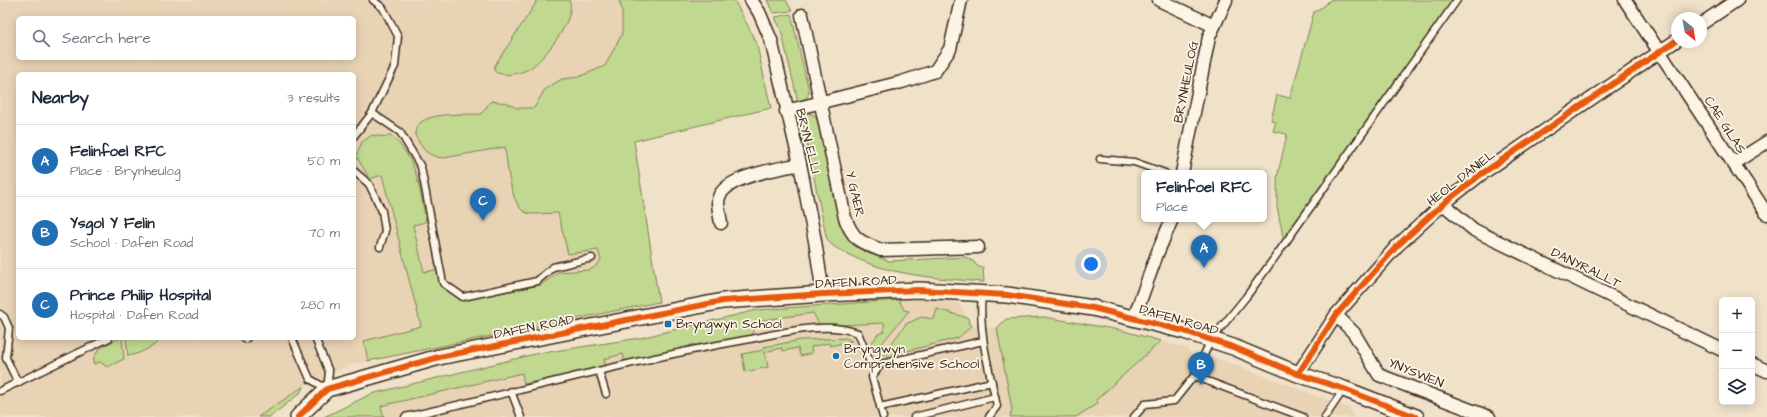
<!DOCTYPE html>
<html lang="en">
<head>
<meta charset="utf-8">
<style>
	:root { --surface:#fff; --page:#f2f2f3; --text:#1f2937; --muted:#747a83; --line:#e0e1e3; --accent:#1f6fb2 }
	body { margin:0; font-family:"Architects Daughter",sans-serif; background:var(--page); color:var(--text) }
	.controls { position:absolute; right:12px; bottom:12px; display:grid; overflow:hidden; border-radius:6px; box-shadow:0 2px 10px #0003 }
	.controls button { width:36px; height:36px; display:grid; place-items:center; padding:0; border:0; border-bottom:1px solid var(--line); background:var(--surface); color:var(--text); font:20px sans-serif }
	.compass { position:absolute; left:1671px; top:12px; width:36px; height:36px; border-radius:50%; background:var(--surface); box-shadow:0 2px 10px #0003; rotate:149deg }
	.you { position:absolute; left:1091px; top:264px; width:14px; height:14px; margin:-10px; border:3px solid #fff; border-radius:50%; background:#1a73e8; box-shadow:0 0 0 6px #1a73e833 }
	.badge { display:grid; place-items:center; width:26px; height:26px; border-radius:50%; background:var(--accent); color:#fff; font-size:13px; font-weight:700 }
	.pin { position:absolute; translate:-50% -33px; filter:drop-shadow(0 1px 2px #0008) }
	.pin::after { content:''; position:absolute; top:21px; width:14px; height:12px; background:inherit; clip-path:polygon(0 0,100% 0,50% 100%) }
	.popup { position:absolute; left:1141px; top:170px; width:126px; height:52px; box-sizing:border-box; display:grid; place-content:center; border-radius:6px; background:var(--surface); filter:drop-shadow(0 1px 3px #0005); font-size:13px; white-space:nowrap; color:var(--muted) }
	.popup b { font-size:15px; color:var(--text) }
	.popup::after { content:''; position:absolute; left:50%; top:100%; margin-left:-8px; border:8px solid transparent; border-top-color:var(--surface) }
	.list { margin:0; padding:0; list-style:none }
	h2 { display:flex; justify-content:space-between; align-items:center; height:52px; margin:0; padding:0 16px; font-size:17px }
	h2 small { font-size:13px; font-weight:400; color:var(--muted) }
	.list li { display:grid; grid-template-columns:26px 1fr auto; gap:12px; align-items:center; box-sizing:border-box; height:72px; padding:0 16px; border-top:1px solid var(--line) }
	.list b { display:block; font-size:15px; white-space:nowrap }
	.list p { margin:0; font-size:13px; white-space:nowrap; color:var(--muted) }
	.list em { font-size:13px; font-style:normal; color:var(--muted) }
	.icon { flex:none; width:22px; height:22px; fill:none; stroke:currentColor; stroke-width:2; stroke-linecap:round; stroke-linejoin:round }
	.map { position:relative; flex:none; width:1767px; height:417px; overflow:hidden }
	.search { position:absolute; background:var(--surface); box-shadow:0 2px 10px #0003; left:16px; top:16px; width:340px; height:44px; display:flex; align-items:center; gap:10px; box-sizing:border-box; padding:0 14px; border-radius:6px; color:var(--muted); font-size:15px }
	.panel { position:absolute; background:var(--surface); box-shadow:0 2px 10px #0003; left:16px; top:72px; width:340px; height:268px; border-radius:6px }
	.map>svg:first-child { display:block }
	.built { fill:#e8d3b5; fill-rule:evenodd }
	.green { fill:#c0d88f; stroke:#7e8156 }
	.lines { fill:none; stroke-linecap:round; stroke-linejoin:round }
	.service-casing { stroke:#3b2a1e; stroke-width:9 }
	.minor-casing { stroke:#3b2a1e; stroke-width:15 }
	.tertiary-casing { stroke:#3b2a1e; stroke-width:18 }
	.service { stroke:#fcf5e5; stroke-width:6 }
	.minor { stroke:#fcf5e5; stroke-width:12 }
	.tertiary { stroke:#fcf5e5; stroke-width:15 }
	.cycleway-casing { stroke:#fcf5e5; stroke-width:8 }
	.cycleway { stroke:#e8590c; stroke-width:6 }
	.poi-dot { fill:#1f6fb2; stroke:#fcf5e5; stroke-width:1.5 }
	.labels { text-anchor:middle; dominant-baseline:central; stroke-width:3.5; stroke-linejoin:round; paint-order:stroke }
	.street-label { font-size:13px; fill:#3b2a1e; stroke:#fcf5e5 }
	.poi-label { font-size:13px; fill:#3b2a1e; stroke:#fcf5e5; text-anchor:start }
</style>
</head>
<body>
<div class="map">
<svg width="1767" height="417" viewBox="0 0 1767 417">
	<rect width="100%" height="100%" fill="#f0e1c9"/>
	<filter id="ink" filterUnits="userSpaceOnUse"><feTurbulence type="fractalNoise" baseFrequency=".025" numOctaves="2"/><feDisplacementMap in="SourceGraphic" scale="8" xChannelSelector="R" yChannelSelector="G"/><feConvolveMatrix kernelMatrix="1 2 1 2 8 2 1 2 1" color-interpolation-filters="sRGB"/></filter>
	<g filter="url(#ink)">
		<!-- built -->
		<g class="built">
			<path d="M0,0H675L594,133L630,308L350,365L304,386L258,417H0ZM18,18H354V58H18ZM18,74H354V338H18Z"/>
			<path d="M942,299L959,304L968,318L969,324L972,326L997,328L1006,319L1044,317L1120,330L1187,348L1192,354L1214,357L1344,406L1350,408L1353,417H331L371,394L535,354L640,338L757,310L823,304Z"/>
		</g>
		<!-- green -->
		<g class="green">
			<path d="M535,0H569C578,17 543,62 527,70C518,74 507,76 497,73L494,70L495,65L536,3Z"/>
			<path d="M619,0H734L756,41L771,108L634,141L659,302L368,361L364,341L421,326L382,175L370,179L356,156L362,142L372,135L387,137L389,134C418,158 419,187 426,222L413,225L424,272L436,270L441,285L465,300L541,285L558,272L590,270L596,266L601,260L598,250L568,254L558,213C548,213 535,215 527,213C510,208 507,162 505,147L444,158C428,157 422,149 415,135C415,132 416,129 417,126C428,111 464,115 481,114L491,101L507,103L517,108H534L545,89L562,79L578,77L605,66L622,34V10Z"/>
			<path d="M767,0H786L792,11L773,13Z"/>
			<path d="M1330,0H1454L1367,120L1284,241L1277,207V178L1287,134L1273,131L1276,122L1271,121L1277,95L1290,98L1314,12L1324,6Z"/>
			<path d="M791,14L809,91C808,99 804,100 798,102L781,30L775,17Z"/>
			<path d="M806,112L814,115L817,119L839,221L844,233L855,246L868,253L889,261L966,257L974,262L978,267H983L984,282C937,278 886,276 844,252C836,248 829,245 826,236L801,114Z"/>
			<path d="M899,300L904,310L909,311L873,354L871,344L878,334L884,332V323L820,326L813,313L757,321L751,336L699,348L694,344L679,350L625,362L623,354L604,359L606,367L524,384L522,373L381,406L384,417H324L371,394L535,354L640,338L757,310Z"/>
			<path d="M937,309L968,318L969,324L972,326L958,338L884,357L883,354L906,324L921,317L934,319Z"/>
			<path d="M1044,317L1120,330L1161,341L1096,400L1098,403L1076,417H1010L1012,410L997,328L1006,319Z"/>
			<path d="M122,338L124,359L107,367L100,362L93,364C93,349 109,342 122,338Z"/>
			<path d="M126,338H161C155,347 139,354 128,356Z"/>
			<path d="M846,338L852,341L830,346L829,343L811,347L812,353L800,356L798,348L783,351L782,348L765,352L768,367L745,372L742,354L764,350V347L801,340Z"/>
			<path d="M304,386L300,393L270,417H258Z"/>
		</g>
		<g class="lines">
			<!-- service casing -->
			<g class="service-casing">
				<g id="service">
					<path d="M372,113L395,66L398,36L383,8L373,0"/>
					<path d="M354,136L372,113L400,132L421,167L443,283L463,297L537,281L553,267L592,258"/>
					<path d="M1100,159L1134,162L1165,173"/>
					<path d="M354,171L369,184L382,211L385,231L380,247"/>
					<path d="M982,293C978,332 989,369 997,406L989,417"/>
					<path d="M0,314L4,317L9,328L6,358L18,383"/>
					<path d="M292,338L310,379L327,389L329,372L315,338"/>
					<path d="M245,339L247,338"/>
					<path d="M599,371L606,394"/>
					<path d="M1194,376L1303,417"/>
					<path d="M0,391L109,338"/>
					<path d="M511,391L521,417"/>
					<path d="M880,407L992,382"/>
					<path d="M405,417C519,392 630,360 745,340C778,334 826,320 858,333L870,362L876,370"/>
					<path d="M883,417L872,377L881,364L983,341"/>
					<path d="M914,417L995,397"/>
					<path d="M1134,417L1145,404L1174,401L1194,376L1211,340L1246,297L1283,246L1457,0"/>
					<path d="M1325,417L1344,389"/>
				</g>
			</g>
			<!-- minor casing -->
			<g class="minor-casing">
				<g id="minor">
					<path d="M751,0L759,12L771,40L800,164L815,241L823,294"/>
					<path d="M1159,0L1214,26"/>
					<path d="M1625,0L1767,214"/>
					<path d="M802,15L845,218C853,239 859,242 881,250L978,247"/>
					<path d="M1701,24L1737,0"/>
					<path d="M786,111L902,82L935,71L950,49L961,0"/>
					<path d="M1734,163L1767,142"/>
					<path d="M1182,173L1209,37L1226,0"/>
					<path d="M1443,204L1474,230L1722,350"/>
					<path d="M721,223C720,217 718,208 718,201C721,176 780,169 800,164"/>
					<path d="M1336,315L1354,333L1379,375L1489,417"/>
					<path d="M1134,318L1157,254L1172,219"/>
					<path d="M1752,364L1767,371"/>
					<path d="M1298,374L1336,315L1397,246L1443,204L1480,175L1677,40"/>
				</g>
			</g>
			<!-- tertiary casing -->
			<g class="tertiary-casing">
				<path id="tertiary" d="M298,417L327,389L439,357L723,301L823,294L919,290L1007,295L1093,308L1184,331L1233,347L1298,374L1344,389L1416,417"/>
			</g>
			<!-- service -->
			<use href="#service" class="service"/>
			<!-- minor -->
			<use href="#minor" class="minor"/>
			<!-- tertiary -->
			<use href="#tertiary" class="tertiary"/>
			<!-- cycleway casing -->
			<g class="cycleway-casing">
				<g id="cycleway">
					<path d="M1298,374L1336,315L1397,246L1443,204L1480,175L1677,40"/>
					<path d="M298,417L327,389L439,357L723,301L823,294L919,290L1007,295L1093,308L1184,331L1233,347L1298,374L1344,389L1416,417"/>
				</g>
			</g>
			<!-- cycleway -->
			<use href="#cycleway" class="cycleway"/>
		</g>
	</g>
	<!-- markers -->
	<g class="poi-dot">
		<rect x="664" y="320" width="8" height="8" rx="2"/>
		<circle cx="836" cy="356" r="4"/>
	</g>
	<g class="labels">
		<!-- street labels -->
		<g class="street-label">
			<text transform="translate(1186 82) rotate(-79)">BRYNHEULOG</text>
			<text transform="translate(1725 125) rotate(57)">CAE GLAS</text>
			<text transform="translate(808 141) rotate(76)">BRYN ELLI</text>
			<text transform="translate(1461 178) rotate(-38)">HEOL DANIEL</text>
			<text transform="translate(855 194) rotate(77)">Y GAER</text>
			<text transform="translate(1586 268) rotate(26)">DANYRALLT</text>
			<text transform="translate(856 282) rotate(-3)">DAFEN ROAD</text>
			<text transform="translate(1179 320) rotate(16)">DAFEN ROAD</text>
			<text transform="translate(534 327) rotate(-11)">DAFEN ROAD</text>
			<text transform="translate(1416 373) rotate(22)">YNYSWEN</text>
		</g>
		<!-- poi labels -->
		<g class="poi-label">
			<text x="676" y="324">Bryngwyn School</text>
			<text x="844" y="349">Bryngwyn<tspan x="844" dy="15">Comprehensive School</tspan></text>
		</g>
	</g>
</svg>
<div class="controls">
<button>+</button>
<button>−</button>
<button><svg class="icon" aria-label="layers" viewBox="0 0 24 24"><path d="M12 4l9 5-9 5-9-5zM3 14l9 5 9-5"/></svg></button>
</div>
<svg class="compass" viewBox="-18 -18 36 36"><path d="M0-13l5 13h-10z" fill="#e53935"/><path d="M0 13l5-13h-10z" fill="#747a83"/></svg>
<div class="you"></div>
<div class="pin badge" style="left:1204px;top:268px">A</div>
<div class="popup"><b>Felinfoel RFC</b>Place</div>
<div class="pin badge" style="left:1201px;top:385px">B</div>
<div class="pin badge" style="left:483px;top:221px">C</div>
<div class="search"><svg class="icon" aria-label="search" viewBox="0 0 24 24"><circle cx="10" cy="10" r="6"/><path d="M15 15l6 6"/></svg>Search here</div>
<section class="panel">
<h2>Nearby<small>3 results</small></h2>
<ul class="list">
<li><span class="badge">A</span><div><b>Felinfoel RFC</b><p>Place · Brynheulog</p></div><em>50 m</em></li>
<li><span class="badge">B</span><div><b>Ysgol Y Felin</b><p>School · Dafen Road</p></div><em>70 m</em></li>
<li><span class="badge">C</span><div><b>Prince Philip Hospital</b><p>Hospital · Dafen Road</p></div><em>280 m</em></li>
</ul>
</section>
</div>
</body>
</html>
